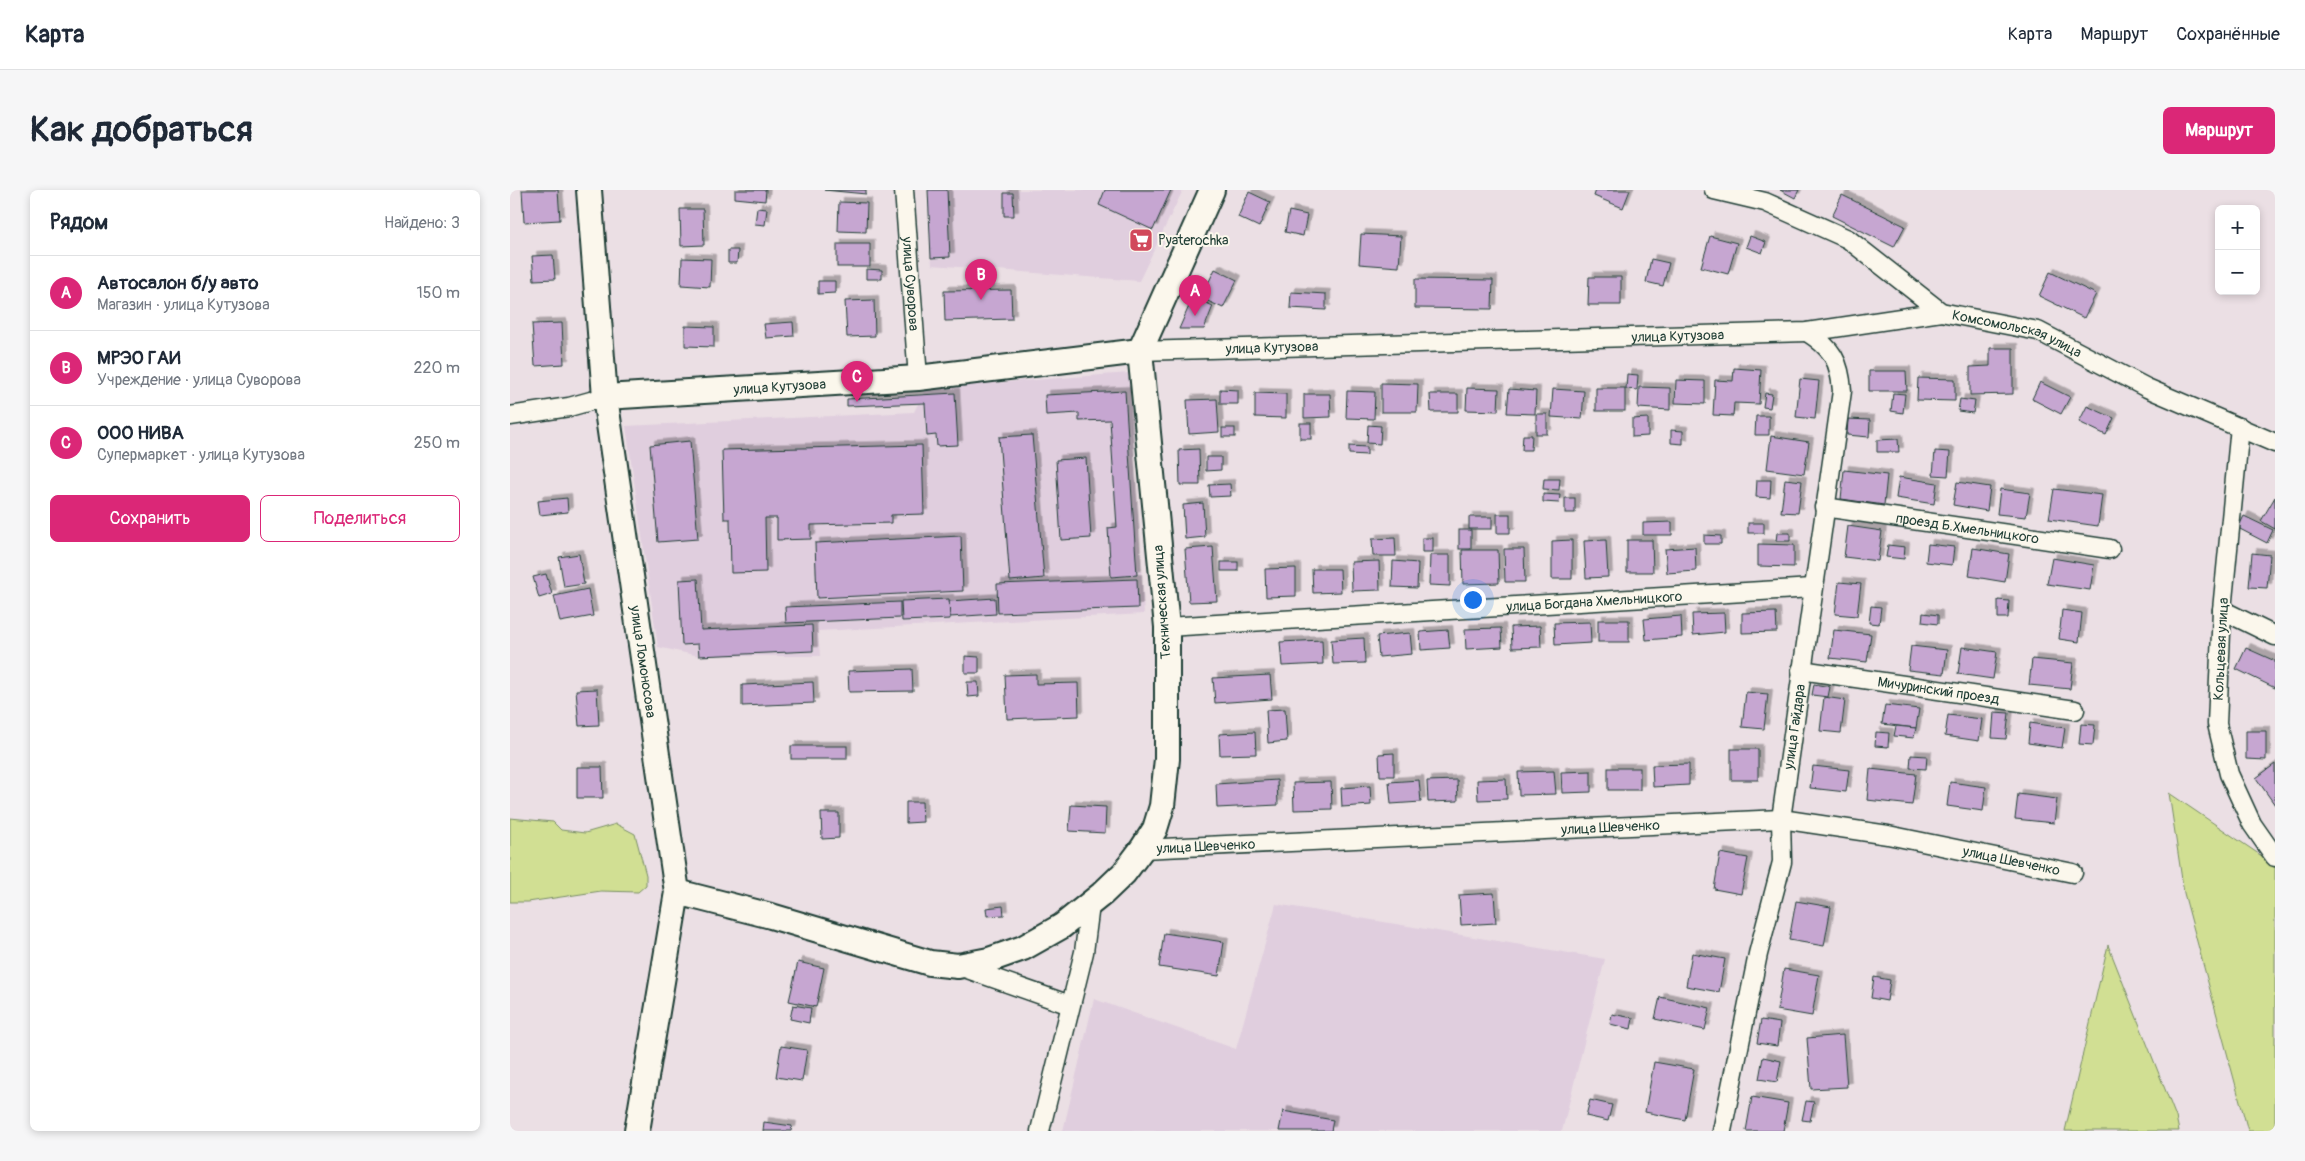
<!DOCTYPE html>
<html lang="ru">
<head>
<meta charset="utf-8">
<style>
	:root { --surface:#fff; --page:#f6f6f7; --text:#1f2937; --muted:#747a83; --line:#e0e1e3; --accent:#db2777 }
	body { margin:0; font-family:Pangolin,sans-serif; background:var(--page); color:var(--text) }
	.controls { position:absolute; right:15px; top:15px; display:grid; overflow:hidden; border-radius:8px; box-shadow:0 2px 8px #0003 }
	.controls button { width:45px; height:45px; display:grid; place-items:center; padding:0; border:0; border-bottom:1px solid var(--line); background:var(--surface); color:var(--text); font:25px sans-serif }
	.you { position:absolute; left:962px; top:409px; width:18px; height:18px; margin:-12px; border:4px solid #fff; border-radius:50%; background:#1a73e8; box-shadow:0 0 0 8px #1a73e833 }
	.badge { display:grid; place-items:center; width:32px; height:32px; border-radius:50%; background:var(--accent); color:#fff; font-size:16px; font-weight:700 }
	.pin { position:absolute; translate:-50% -41px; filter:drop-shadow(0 1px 2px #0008) }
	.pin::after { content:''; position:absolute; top:26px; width:18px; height:15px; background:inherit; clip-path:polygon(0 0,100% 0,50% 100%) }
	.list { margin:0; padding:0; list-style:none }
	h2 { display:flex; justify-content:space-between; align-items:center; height:65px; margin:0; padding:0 20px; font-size:21px }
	h2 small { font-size:16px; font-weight:400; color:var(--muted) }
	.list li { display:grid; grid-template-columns:32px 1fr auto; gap:15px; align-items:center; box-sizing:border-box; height:75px; padding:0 20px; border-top:1px solid var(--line) }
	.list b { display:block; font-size:19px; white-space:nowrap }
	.list p { margin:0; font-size:16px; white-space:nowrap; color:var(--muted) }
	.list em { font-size:16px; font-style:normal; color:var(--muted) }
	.actions { display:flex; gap:10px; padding:15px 20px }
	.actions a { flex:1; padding:11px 0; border:1px solid var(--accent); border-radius:8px; text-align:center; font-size:18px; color:var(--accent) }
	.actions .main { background:var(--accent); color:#fff }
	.map { position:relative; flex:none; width:1765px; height:941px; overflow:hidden; border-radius:8px }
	header { display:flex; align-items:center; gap:30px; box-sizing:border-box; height:70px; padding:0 25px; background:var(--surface); border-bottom:1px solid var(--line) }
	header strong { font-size:24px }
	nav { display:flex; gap:28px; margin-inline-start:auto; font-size:18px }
	.intro { display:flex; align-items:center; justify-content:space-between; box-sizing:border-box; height:120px; padding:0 30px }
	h1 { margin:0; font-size:35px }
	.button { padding:12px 22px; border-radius:8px; background:var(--accent); color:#fff; font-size:18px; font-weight:700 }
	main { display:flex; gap:30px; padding:0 30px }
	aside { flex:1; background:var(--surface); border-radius:8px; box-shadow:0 2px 8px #0003 }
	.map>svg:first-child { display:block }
	.built { fill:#e0cede }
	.green { fill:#d1df93; stroke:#788e64 }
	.building { fill:#c6a6d1; stroke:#1f3d34; filter:url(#shadow) }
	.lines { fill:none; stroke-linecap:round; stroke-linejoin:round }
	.minor-casing { stroke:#1f3d34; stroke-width:21 }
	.secondary-casing { stroke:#1f3d34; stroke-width:28 }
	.minor { stroke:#fbf7ec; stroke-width:18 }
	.secondary { stroke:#fbf7ec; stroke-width:24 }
	.labels { text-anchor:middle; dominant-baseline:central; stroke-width:4; stroke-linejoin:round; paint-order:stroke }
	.poi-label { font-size:14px; fill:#1f3d34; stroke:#fbf7ec; text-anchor:start }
	.street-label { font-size:14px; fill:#1f3d34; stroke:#fbf7ec }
</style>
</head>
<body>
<header>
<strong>Карта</strong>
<nav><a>Карта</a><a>Маршрут</a><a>Сохранённые</a></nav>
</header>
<div class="intro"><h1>Как добраться</h1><a class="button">Маршрут</a></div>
<main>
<aside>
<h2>Рядом<small>Найдено: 3</small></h2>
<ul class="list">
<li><span class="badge">A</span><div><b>Автосалон б/у авто</b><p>Магазин · улица Кутузова</p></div><em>150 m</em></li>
<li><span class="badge">B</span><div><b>МРЭО ГАИ</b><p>Учреждение · улица Суворова</p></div><em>220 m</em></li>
<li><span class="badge">C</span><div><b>ООО НИВА</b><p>Супермаркет · улица Кутузова</p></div><em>250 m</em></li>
</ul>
<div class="actions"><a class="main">Сохранить</a><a>Поделиться</a></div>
</aside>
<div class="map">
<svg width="1765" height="941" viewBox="0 0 1765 941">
	<defs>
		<filter id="shadow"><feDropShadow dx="4.5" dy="-4.5" stdDeviation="0" flood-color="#0004"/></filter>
	</defs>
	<rect width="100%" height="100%" fill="#ebdfe4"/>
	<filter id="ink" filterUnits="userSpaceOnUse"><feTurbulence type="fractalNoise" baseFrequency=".02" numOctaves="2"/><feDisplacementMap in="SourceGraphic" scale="10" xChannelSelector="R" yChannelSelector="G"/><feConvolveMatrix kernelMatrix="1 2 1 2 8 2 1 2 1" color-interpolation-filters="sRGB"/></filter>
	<g filter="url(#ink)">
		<!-- built -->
		<g class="built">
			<path d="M418,0H673L629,91L422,75Z"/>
			<path d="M619,183L634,424L308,441L310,466H189L148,457L116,236L404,222L416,198Z"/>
			<path d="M766,714L1095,769L1052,941H553L584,809L726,859Z"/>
		</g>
		<!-- green -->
		<g class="green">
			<path d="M1659,603L1765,675V941H1738L1674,703Z"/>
			<path d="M0,628L43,632L51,640L75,643L106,634L125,644L136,685V695L128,702L91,701L18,712H0Z"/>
			<path d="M1598,755L1666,927L1669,941H1555Z"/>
		</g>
		<!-- building -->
		<g class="building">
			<path d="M12,0H48L50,30L14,32Z"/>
			<path d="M225,0H256L255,11L225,8Z"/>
			<path d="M314,0H356V4Z"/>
			<path d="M418,0H437L440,67L421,68Z"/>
			<path d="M595,0H661L643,40L589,15Z"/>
			<path d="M1086,0H1120L1113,18L1084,6Z"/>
			<path d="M1270,0H1289L1285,8Z"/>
			<path d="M739,2L760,12L749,37L728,27Z"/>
			<path d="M494,3H503L504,26H494Z"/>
			<path d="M1332,5L1395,36L1384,57L1322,26Z"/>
			<path d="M329,12L357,13L356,42L328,41Z"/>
			<path d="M247,18L257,19L255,35L245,34Z"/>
			<path d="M170,19H193L194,55L171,56Z"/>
			<path d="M779,21L797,25L793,46L775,42Z"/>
			<path d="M851,44L891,46L889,77L849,74Z"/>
			<path d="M1200,46L1227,53L1218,84L1191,77Z"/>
			<path d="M1240,46L1256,52L1252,63L1236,57Z"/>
			<rect x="327" y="54" width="33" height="23"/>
			<path d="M218,60H228L227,73H218Z"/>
			<path d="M43,65L45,89L24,90L22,66Z"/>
			<path d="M172,68L201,69L200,97L171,95Z"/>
			<path d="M1141,69L1159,73L1153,96L1136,92Z"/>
			<path d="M356,79L372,80V89H356Z"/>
			<path d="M705,79L727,90L713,118L691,108Z"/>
			<path d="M1540,82L1586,104L1574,128L1529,106Z"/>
			<path d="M1079,87H1111V115H1078Z"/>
			<path d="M905,89L983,90L982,119L905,118Z"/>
			<path d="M308,91H325V103L308,104Z"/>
			<path d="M501,100L502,129L435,131L434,101Z"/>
			<path d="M781,102L816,104V120L780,118Z"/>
			<path d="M683,107L703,116L694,139H669Z"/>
			<path d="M364,110L365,146L337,147L335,111Z"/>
			<path d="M283,132L284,146L256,148L254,134Z"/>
			<path d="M52,133L54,174L25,176L22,134Z"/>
			<path d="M175,136L204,137V157L175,156Z"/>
			<path d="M1480,158H1503V204L1460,205V177L1480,176Z"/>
			<path d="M1224,178L1251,180L1249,214L1224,213L1223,226L1203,225L1205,190L1223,191Z"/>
			<path d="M1359,181H1396L1397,201H1359Z"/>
			<path d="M1117,184L1128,185L1127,200L1116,199Z"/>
			<path d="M1408,188L1445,189V211L1407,210Z"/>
			<path d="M1290,189L1309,191L1305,229L1286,227Z"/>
			<path d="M1166,190L1195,191V214L1165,213Z"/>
			<path d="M1530,192L1560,207L1551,224L1522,209Z"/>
			<path d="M871,193L908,194L907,222H871Z"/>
			<path d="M1129,197L1160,198V220L1128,218Z"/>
			<path d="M957,198L989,199L988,221L956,220Z"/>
			<rect x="1086" y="198" width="29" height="23"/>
			<path d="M710,199L728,200V214H710Z"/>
			<path d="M999,199L1026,201L1025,224L997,223Z"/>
			<path d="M1043,199L1074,201L1072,229L1041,227Z"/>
			<path d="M615,201L627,385L601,387L598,338L607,337L600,230L569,231V223L536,225L535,205Z"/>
			<path d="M837,201L865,202L864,229L836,228Z"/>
			<path d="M445,203L448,255L427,256L426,245L417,246L415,213L337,216V209Z"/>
			<path d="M745,203L776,204V228L745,227Z"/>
			<path d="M1255,203L1262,204L1260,218L1253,217Z"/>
			<path d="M1383,203L1395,204L1393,223L1381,221Z"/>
			<path d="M794,204H820L821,227L794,228Z"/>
			<path d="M920,204H948V222H921Z"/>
			<path d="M707,209L709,242L679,244L677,210Z"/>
			<path d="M1450,209L1465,211L1463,223L1448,221Z"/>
			<path d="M1577,216L1604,228L1596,245L1569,232Z"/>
			<rect x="1026" y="224" width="11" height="20"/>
			<path d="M1246,226H1259V245H1245Z"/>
			<path d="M1138,228V246L1122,247V229Z"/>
			<path d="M1338,229L1360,230L1359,247L1337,245Z"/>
			<rect x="790" y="233" width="11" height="16"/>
			<path d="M858,235L871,236L870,254L857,253Z"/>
			<rect x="712" y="238" width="13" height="9"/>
			<path d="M1161,240L1173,241V254L1161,253Z"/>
			<path d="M522,245L534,388L500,391L489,247Z"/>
			<path d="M1013,245H1022L1021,260H1012Z"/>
			<path d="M1261,246L1299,252L1294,284L1257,279Z"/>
			<path d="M1388,249L1389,262H1367V250Z"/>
			<path d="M180,251L188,349L148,352L140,255Z"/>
			<path d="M412,255L414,324L381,325V333L301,335V349L267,350V328H255L256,382L221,383L220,329H214L212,260Z"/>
			<path d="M839,256L857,257V265L839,264Z"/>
			<path d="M689,259L690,295H670L669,260Z"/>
			<path d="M1425,261L1440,262L1438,286L1423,285Z"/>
			<path d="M696,267H711V280L696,281Z"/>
			<path d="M576,268L581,348L551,350L546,270Z"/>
			<path d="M1334,280L1377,285L1374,315L1331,309Z"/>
			<path d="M1389,287L1427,293L1424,314L1386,308Z"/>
			<path d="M1034,289H1050L1049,300L1033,299Z"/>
			<path d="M1275,289L1292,291L1288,323L1271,322Z"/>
			<path d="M1247,290H1261L1260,308L1246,307Z"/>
			<path d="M1447,292L1480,297L1477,321L1443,315Z"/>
			<path d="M720,294L721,306L700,307L699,295Z"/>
			<path d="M1490,299L1520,303L1516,327L1487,324Z"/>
			<path d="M1544,299L1592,305L1588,336L1539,329Z"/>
			<path d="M1033,304L1050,305L1049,313L1033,312Z"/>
			<path d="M1765,307V339L1751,331Z"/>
			<path d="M57,308L58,322L30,325L28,311Z"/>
			<rect x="1055" y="308" width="10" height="15"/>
			<path d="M693,313L695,347L675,349L673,315Z"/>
			<rect x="987" y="324" width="13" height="19"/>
			<path d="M1734,326L1763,340L1757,353L1728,338Z"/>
			<rect x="959" y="327" width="23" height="12"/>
			<path d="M1162,332V345H1133V333Z"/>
			<rect x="1238" y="333" width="16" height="10"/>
			<path d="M1338,336L1372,341L1368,371L1334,367Z"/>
			<rect x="949" y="340" width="12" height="19"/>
			<path d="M1267,343H1280V351H1266Z"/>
			<path d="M1194,345L1211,346V354H1194Z"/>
			<path d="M451,346L453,401L307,408L305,353Z"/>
			<path d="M885,348L886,366H863L862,349Z"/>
			<rect x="912" y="348" width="11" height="14"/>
			<path d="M1062,350V389H1042V351Z"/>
			<path d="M1096,350L1098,387L1076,388L1074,351Z"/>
			<path d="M1117,350H1142L1143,382H1117Z"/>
			<path d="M1248,354L1284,355V377L1248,376Z"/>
			<path d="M1418,354L1444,357L1442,375L1416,372Z"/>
			<path d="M1378,355L1395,357L1394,369L1376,367Z"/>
			<path d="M703,357L707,411L679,412L675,359Z"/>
			<path d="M1185,357L1186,381L1157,383L1155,359Z"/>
			<path d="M1463,358L1499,364L1495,392L1459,386Z"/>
			<path d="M994,359H1014L1015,392H995Z"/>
			<path d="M952,360H988L989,393L953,394Z"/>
			<path d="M1742,363L1760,365L1757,398L1739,397Z"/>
			<path d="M69,364L74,394L54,397L49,367Z"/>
			<path d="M920,365H940V396L919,395Z"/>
			<path d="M1542,368L1584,375L1580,400L1537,394Z"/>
			<path d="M869,371L870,400L842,401L841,372Z"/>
			<path d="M883,371L908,373L907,398L882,397Z"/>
			<rect x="711" y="372" width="17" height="9"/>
			<path d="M786,378V406L756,407L755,379Z"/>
			<path d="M802,379H830L831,402L803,403Z"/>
			<path d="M36,384L42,404L29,408L23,387Z"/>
			<path d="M188,389L191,440L302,435L303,461L189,466L188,454L172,455L169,390Z"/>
			<path d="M627,389L628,418L488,423L487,394Z"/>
			<path d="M1329,392L1351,394L1347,426L1325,424Z"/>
			<path d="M78,399L83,426L50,432L44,406Z"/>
			<path d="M485,408L486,424L440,427L439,411Z"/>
			<path d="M439,409L440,429L392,431L391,411Z"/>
			<path d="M1488,410L1499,411L1498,428H1488Z"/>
			<path d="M390,412V428L276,433L275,417Z"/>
			<path d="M1361,416L1371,417L1369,434L1359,433Z"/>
			<path d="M1552,420L1572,423L1569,452L1549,449Z"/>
			<path d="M1266,422L1267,442L1232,443V423Z"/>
			<path d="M1214,423L1215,442L1183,445L1182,424Z"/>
			<path d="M1413,423L1428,425V434L1412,432Z"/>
			<path d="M1171,426L1172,447L1136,450L1134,429Z"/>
			<rect x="1088" y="430" width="31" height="22"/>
			<path d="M1080,432L1081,453L1045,455L1044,433Z"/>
			<path d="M1030,436L1031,457L1002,458L1001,437Z"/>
			<path d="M991,438L992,457L956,459L955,439Z"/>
			<path d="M938,440L940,458L911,460L910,442Z"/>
			<path d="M1324,440L1361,444L1357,472L1320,468Z"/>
			<path d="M900,443L902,464L869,467L867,446Z"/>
			<path d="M854,448L855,473L823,474L821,450Z"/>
			<path d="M812,450L813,474L772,476L770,452Z"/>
			<path d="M1401,456L1437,460L1434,484L1398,480Z"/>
			<path d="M1452,457L1487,462L1483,489L1448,484Z"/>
			<path d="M1736,458L1765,471V498L1726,479Z"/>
			<path d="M455,466L469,467V483H455Z"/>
			<path d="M1522,469L1563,473L1560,499L1519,495Z"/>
			<path d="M402,479L403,501L339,502L338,481Z"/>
			<path d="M526,484V494L568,493L569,526L497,529L495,485Z"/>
			<path d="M760,485L762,509L705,513L703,488Z"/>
			<path d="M303,492L304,513L232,516V495Z"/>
			<path d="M457,492H468L469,506L458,507Z"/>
			<path d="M1304,494L1320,497L1318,507L1302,505Z"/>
			<path d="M87,499L89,535L69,536L66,500Z"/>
			<path d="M1236,502L1258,504L1254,539L1232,537Z"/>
			<path d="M1314,507L1335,510L1331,543L1310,541Z"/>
			<path d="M1375,515L1409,519L1406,538L1372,534Z"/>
			<path d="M775,519L777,551L758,553L756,520Z"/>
			<path d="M1484,522L1499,523L1496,549L1482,548Z"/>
			<path d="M1438,525L1472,529L1469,551L1435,546Z"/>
			<path d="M1520,533L1555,538L1552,558L1518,553Z"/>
			<path d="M1571,534L1585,535L1583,555L1569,554Z"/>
			<path d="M1386,536L1406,538L1404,548L1384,546Z"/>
			<path d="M1736,541H1756V570L1736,569Z"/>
			<path d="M745,542L746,564L710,565L709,544Z"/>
			<path d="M1366,542L1379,543L1378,557L1365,556Z"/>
			<rect x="281" y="556" width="56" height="13"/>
			<rect x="1221" y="559" width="27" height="31"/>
			<path d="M884,563V586H870L869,564Z"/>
			<path d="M1401,565L1417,566L1416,579L1400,578Z"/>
			<path d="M1179,574V595L1143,597L1142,575Z"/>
			<path d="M1765,574V615L1746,588Z"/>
			<path d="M1303,576L1339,580L1336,602L1300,598Z"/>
			<path d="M67,577H92L93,608H67Z"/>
			<rect x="1098" y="578" width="32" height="22"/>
			<path d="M1360,579L1406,584L1402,615L1357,610Z"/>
			<path d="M1044,581L1046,604L1009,605L1008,582Z"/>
			<path d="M1081,581V602L1052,603L1051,582Z"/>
			<path d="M996,589L997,609L968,610L967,590Z"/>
			<path d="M767,590L768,615L707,618L706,594Z"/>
			<path d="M909,590L911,612L881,614L879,592Z"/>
			<path d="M947,590L948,611L918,612L917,591Z"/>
			<path d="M821,592L822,619L784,620L783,593Z"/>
			<path d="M1440,592L1476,597L1473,621L1437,616Z"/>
			<path d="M860,596L861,615L832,617L831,598Z"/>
			<path d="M1508,604L1547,609L1544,633L1505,629Z"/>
			<path d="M396,612H412L413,632L396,633Z"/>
			<path d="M561,615L596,617L595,643L559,641Z"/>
			<path d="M311,623H329V648L312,649Z"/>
			<path d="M1210,663L1238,668L1231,704L1204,699Z"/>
			<path d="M984,703L986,733L951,735L949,705Z"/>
			<path d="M1286,711L1321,717L1314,756L1279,750Z"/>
			<path d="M493,716L494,725L477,726L476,718Z"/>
			<path d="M654,743L714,752L709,786L649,777Z"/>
			<path d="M1182,763L1215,769L1209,802L1176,796Z"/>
			<path d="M288,772L314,778L306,817L279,811Z"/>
			<path d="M1274,779L1309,785L1302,826L1267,820Z"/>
			<path d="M1364,787L1380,790L1377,811L1361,808Z"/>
			<path d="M1150,807L1200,818L1195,840L1145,829Z"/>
			<path d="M283,815L301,818L299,833L280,829Z"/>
			<path d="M1102,824L1123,828L1121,839L1100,834Z"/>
			<path d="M1251,830L1270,833L1267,856L1247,853Z"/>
			<path d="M1333,845L1337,897L1301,899L1297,848Z"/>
			<path d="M271,856L297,860L292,891L266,887Z"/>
			<path d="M1253,867L1271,871L1267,892L1249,889Z"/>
			<path d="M1144,872L1184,879L1175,930L1135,922Z"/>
			<path d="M1242,907L1278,913L1273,941H1236Z"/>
			<path d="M1080,910L1102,915L1098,931L1076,926Z"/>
			<path d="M1296,911L1304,912L1300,931L1292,930Z"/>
			<path d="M773,921L823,930L821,941H769Z"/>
			<path d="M254,932L282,936L281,941H253Z"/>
		</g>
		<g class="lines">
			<!-- minor casing -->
			<g class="minor-casing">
				<g id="minor">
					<path id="s1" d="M394,0L408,188"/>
					<path id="s2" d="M1204,0L1255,12L1338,49L1431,122L1528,141L1637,198L1765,253"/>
					<path id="s3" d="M630,161L1297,142L1431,122"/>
					<path d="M0,226L59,217L95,207"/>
					<path d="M1730,237L1712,420L1707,534L1719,584L1742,634L1765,667"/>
					<path id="s4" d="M1314,317L1600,359"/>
					<path d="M1712,420L1765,446"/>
					<path id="s5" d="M657,437L1302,398"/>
					<path id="s6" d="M1291,480L1565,520"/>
					<path id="s7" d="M632,659L1271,629L1378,645L1563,683"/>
					<path d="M449,776L560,815"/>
					<path d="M530,941L574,762L580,715"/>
					<path id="s8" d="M1212,941L1248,764L1272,672L1271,629L1332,201C1330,171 1322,158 1297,142"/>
				</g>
			</g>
			<!-- secondary casing -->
			<g class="secondary-casing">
				<g id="secondary">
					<path id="s9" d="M79,0L95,207L167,702L127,941"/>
					<path id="s10" d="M95,207L408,188L630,161"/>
					<path d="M167,702L261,726L420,773L448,776L479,770L513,758L552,736L592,704L614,683L632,659L645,639L652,616L657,569V437L630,161L702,0"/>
				</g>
			</g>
			<!-- minor -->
			<use href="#minor" class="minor"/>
			<!-- secondary -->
			<use href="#secondary" class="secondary"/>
		</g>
	</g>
	<!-- icons -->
	<defs>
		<g id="supermarket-square" transform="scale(1.25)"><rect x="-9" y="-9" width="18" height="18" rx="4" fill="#d1495b" stroke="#fbf7ec"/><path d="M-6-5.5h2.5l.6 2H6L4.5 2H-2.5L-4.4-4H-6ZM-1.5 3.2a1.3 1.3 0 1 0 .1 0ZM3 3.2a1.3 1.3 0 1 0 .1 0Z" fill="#fff"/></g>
	</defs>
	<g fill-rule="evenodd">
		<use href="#supermarket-square" x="631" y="50"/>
	</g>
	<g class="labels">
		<!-- poi labels -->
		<g class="poi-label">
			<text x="648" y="50">Pyaterochka</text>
		</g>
		<!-- street labels -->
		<g class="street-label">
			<text stroke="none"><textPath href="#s1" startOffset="94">улица Суворова</textPath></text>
			<text stroke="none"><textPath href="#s2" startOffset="341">Комсомольская улица</textPath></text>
			<text stroke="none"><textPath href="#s3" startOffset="538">улица Кутузова</textPath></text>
			<text stroke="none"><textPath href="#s3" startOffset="132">улица Кутузова</textPath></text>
			<text stroke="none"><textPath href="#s10" startOffset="175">улица Кутузова</textPath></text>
			<text stroke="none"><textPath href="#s4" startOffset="145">проезд Б.Хмельницкого</textPath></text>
			<text stroke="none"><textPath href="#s5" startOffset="428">улица Богдана Хмельницкого</textPath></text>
			<text transform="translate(652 412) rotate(-94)">Техническая улица</text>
			<text transform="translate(1711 459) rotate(-87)">Кольцевая улица</text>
			<text stroke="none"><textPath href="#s9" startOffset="475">улица Ломоносова</textPath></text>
			<text stroke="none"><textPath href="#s6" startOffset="139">Мичуринский проезд</textPath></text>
			<text stroke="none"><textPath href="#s8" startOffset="412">улица Гайдара</textPath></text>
			<text stroke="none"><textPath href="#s7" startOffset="469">улица Шевченко</textPath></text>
			<text stroke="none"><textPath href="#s7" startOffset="64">улица Шевченко</textPath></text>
			<text stroke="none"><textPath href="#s7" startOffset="874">улица Шевченко</textPath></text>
		</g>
	</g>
</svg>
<div class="controls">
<button>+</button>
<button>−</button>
</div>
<div class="you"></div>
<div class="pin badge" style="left:685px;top:126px">A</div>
<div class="pin badge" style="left:471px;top:110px">B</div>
<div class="pin badge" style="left:347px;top:212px">C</div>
</div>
</main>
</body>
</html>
